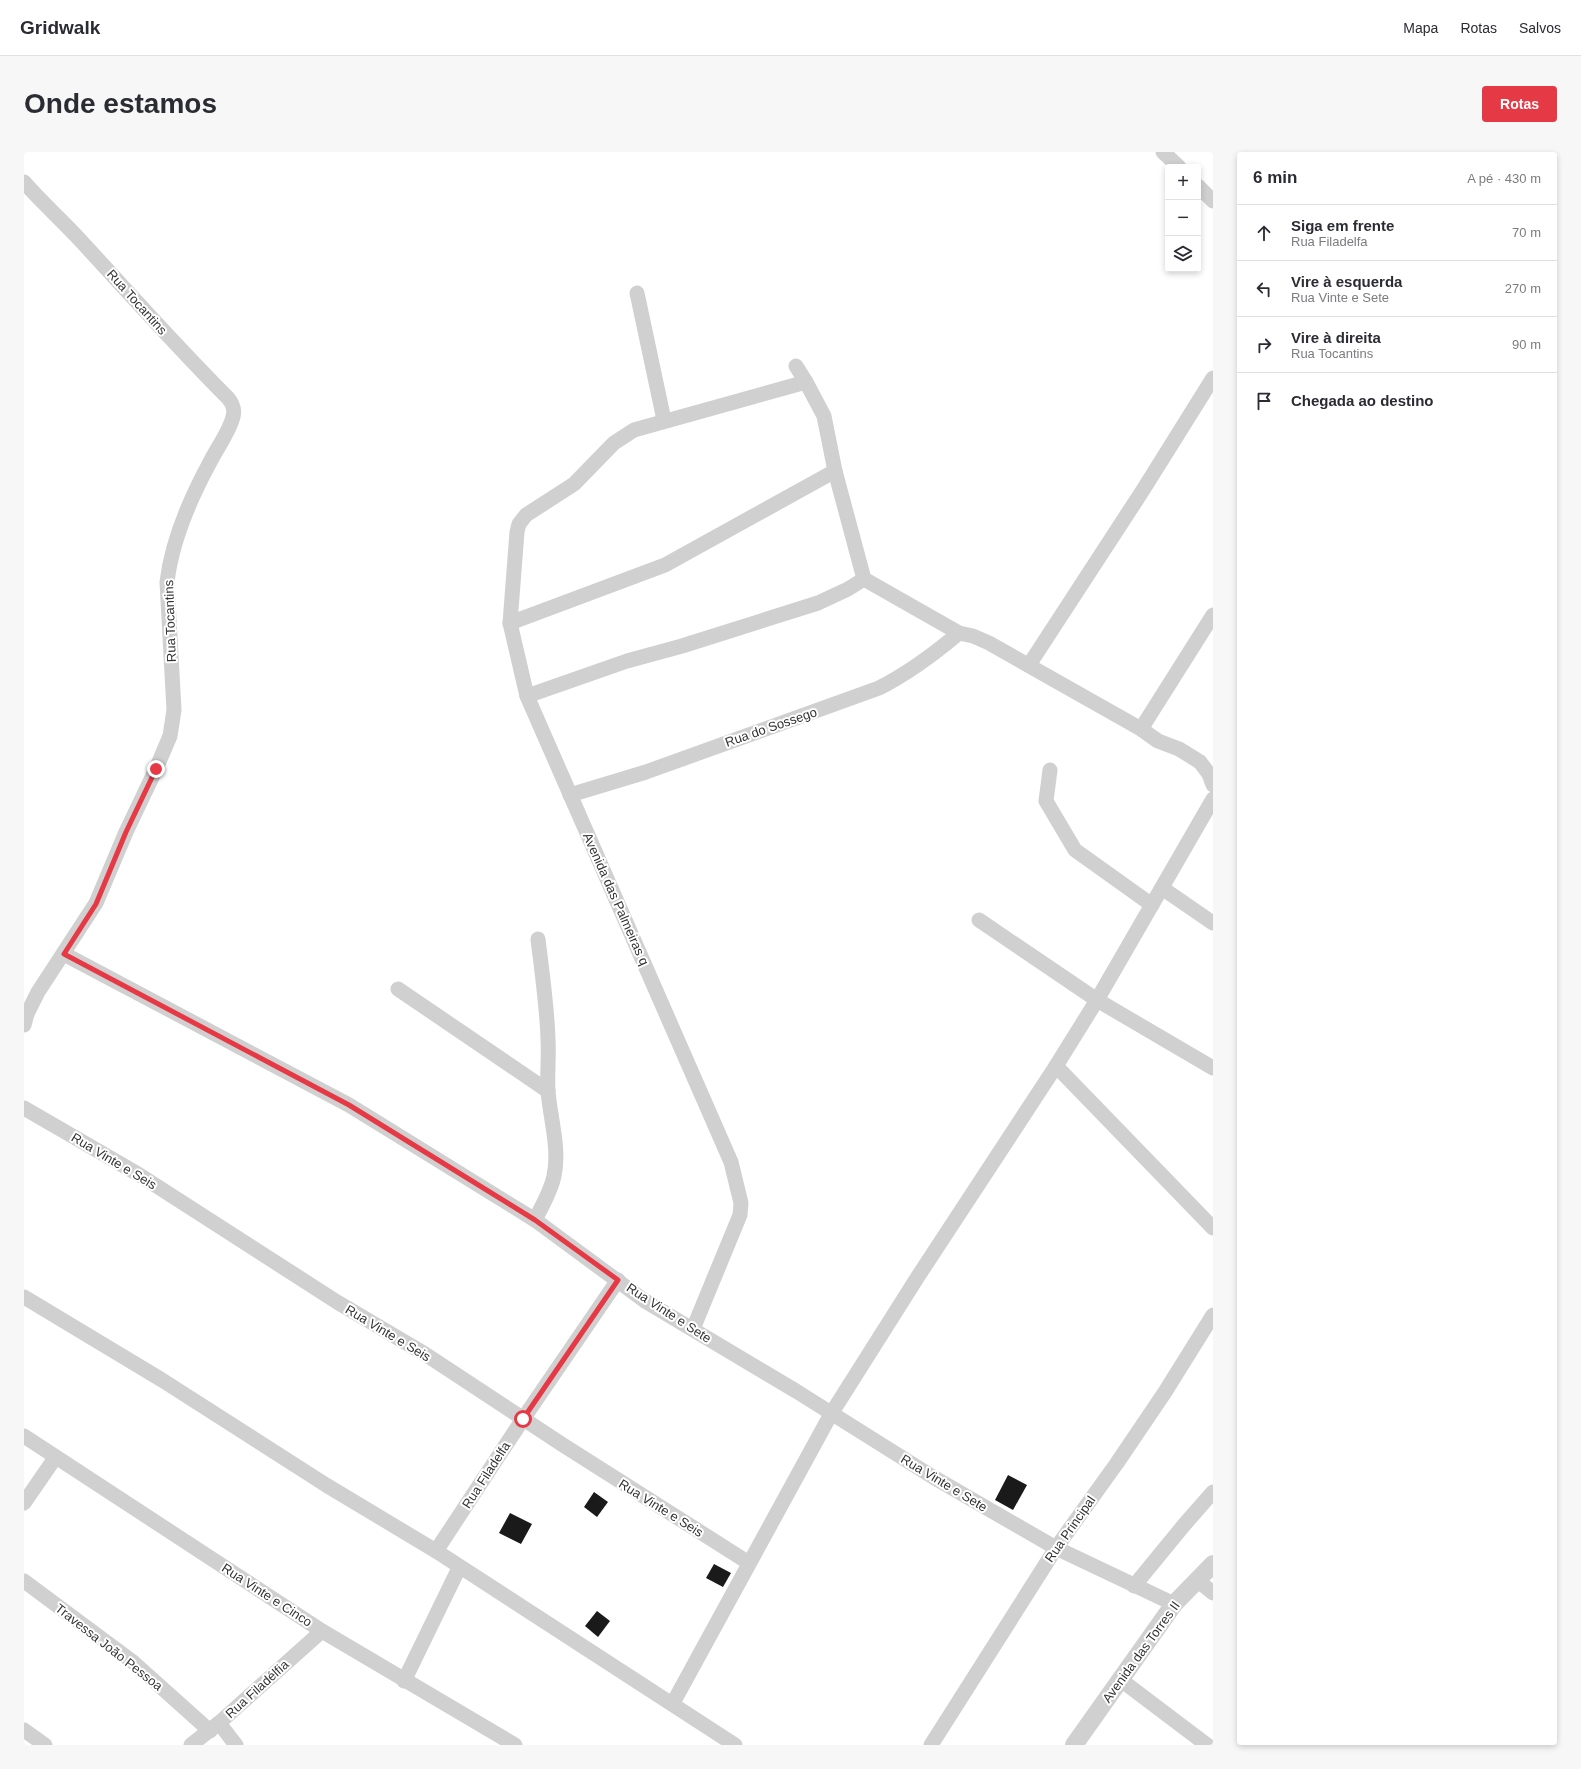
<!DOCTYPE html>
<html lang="pt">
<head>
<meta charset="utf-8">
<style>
	:root { --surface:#fff; --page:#f7f7f7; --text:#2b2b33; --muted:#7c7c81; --line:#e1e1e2; --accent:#e63946 }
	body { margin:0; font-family:Helvetica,sans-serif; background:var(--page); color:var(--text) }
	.controls { position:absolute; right:12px; top:12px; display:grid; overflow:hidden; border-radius:4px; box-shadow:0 2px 6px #0003 }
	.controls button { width:36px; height:36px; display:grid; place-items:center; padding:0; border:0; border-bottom:1px solid var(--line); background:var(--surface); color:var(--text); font:20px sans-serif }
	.stop { position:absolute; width:12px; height:12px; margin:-9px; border:3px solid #e63946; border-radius:50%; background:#fff }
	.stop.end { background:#e63946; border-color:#fff; box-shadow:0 1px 4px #0008 }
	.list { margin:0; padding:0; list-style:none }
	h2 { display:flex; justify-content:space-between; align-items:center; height:52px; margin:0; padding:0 16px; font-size:17px }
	h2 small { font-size:13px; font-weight:400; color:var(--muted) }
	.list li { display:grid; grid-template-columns:26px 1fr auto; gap:12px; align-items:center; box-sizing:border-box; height:56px; padding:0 16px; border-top:1px solid var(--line) }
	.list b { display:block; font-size:15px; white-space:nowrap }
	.list p { margin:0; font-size:13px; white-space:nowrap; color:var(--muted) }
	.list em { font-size:13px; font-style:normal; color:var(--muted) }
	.icon { flex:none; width:22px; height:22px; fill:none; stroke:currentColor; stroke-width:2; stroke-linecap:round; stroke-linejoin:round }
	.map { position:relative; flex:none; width:1189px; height:1593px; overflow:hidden; border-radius:4px }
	header { display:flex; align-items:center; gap:24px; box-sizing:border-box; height:56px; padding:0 20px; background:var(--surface); border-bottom:1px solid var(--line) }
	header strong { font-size:19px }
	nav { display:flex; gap:22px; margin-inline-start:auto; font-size:14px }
	.intro { display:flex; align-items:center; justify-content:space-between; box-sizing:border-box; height:96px; padding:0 24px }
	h1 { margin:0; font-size:28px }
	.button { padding:10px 18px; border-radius:4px; background:var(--accent); color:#fff; font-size:14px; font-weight:700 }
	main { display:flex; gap:24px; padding:0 24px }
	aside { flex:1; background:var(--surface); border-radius:4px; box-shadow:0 2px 6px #0003 }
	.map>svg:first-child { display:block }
	.building { fill:#1a1a1a }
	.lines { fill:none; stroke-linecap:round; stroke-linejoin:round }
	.minor { stroke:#d0d0d0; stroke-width:15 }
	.tertiary { stroke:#d0d0d0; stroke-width:18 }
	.route { stroke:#e63946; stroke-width:5 }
	.labels { text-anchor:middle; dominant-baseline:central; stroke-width:4; stroke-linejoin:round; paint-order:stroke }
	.street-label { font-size:13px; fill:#333; stroke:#fff }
</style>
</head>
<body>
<header>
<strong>Gridwalk</strong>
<nav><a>Mapa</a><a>Rotas</a><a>Salvos</a></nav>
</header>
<div class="intro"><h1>Onde estamos</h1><a class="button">Rotas</a></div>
<main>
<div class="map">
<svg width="1189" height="1593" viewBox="0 0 1189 1593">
	<rect width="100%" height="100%" fill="#fff"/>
	<!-- building -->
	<g class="building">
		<path d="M984,1323L1003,1333L989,1358L971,1348Z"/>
		<path d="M570,1340L584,1350L573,1365L560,1355Z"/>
		<path d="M486,1361L508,1372L497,1392L475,1381Z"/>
		<path d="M690,1412L707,1421L699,1435L682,1426Z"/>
		<path d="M573,1459L586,1469L574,1485L561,1474Z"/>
	</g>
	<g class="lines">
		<!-- minor -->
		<g class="minor">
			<path d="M1139,0L1155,15"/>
			<path d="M0,30C18,51 38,68 57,89C105,141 153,195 204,246C209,252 211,257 209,265C205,281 192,297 185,312C165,349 148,388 143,430L150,558L146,584L132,617L102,680L72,751L14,840L3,862L0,873"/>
			<path d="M1174,34L1189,49"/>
			<path d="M613,141L640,268"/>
			<path d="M772,214L782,230L800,264L811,319L840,427L935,481L949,484L965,491L1117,577L1134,589L1155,597L1176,610L1185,622L1189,633"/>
			<path d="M486,471L641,413L811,319"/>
			<path d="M1005,513L1119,338L1189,226"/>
			<path d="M503,544L603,509L658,494L794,451L824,437L840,427"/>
			<path d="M1117,577L1189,463"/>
			<path d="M1026,618L1022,649L1051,698L1128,753"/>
			<path d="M546,643L622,620L855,536C885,521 910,502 935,481"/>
			<path d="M1138,736L1189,771"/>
			<path d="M955,768L1073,848L1189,916"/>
			<path d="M40,802L325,953L511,1068L621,1149L772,1239L909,1325L1032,1396L1150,1452"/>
			<path d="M374,837L524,939"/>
			<path d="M1032,914L1189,1076"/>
			<path d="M0,956L114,1022L313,1150L401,1202L539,1293L725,1411"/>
			<path d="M511,1068C518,1054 527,1039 530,1024C536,996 526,966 524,939C523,922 525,904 524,887C523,854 518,821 514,787"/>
			<path d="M0,1145L138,1228L302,1333L412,1399L711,1593"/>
			<path d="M669,1177L716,1063L717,1051L707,1010L503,544L486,471L493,380L495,372L502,363L550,332L590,291L610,278L782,230"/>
			<path d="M0,1284L298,1479L491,1593"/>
			<path d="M0,1351L31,1306"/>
			<path d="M412,1399L499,1267L594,1128"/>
			<path d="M1173,1428L1189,1441"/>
			<path d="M0,1429L109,1510L186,1579"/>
			<path d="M1110,1434L1160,1373L1189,1340"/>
			<path d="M1097,1528L1183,1593"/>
			<path d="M380,1529L435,1416"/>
			<path d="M649,1551L807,1262L893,1126L1032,914L1073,848L1189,647"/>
			<path d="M195,1571L212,1593"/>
			<path d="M0,1578L21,1593"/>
			<path d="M167,1593L195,1571L298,1479"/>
			<path d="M907,1593L1032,1396L1093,1311L1141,1240L1189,1163"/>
		</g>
		<!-- tertiary -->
		<path class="tertiary" d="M1050,1593L1150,1452L1189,1412"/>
	</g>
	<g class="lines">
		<!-- route -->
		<path class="route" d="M132,617L102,680L72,752L40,802L325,953L511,1068L594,1128L499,1267"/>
	</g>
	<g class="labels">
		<!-- street labels -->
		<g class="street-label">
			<text transform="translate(113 150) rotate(48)">Rua Tocantins</text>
			<text transform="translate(146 469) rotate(-92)">Rua Tocantins</text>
			<text transform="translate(747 575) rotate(-19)">Rua do Sossego</text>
			<text transform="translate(592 747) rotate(66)">Avenida das Palmeiras q</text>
			<text transform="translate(90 1009) rotate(31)">Rua Vinte e Seis</text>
			<text transform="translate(645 1161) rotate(33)">Rua Vinte e Sete</text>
			<text transform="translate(364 1181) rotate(31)">Rua Vinte e Seis</text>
			<text transform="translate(462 1323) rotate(-57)">Rua Filadelfa</text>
			<text transform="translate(920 1331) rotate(31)">Rua Vinte e Sete</text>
			<text transform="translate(637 1356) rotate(32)">Rua Vinte e Seis</text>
			<text transform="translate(1046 1377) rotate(-55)">Rua Principal</text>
			<text transform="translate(243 1443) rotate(33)">Rua Vinte e Cinco</text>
			<text transform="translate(85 1495) rotate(38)">Travessa João Pessoa</text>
			<text transform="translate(1117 1500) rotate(-54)">Avenida das Torres II</text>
			<text transform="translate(233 1537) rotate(-42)">Rua Filadélfia</text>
		</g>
	</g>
</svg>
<div class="controls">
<button>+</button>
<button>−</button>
<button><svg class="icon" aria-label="layers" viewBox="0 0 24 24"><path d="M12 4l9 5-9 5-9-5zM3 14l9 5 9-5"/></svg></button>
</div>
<div class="stop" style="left:499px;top:1267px"></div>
<div class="stop end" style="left:132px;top:617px"></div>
</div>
<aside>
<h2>6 min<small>A pé · 430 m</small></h2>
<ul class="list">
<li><svg class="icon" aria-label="ahead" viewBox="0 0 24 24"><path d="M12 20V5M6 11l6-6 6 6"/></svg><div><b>Siga em frente</b><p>Rua Filadelfa</p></div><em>70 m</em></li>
<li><svg class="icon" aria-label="left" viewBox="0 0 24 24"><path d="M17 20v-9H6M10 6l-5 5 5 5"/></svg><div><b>Vire à esquerda</b><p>Rua Vinte e Sete</p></div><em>270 m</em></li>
<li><svg class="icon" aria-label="right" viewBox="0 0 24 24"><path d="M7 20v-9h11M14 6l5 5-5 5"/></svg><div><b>Vire à direita</b><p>Rua Tocantins</p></div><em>90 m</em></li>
<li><svg class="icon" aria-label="arrive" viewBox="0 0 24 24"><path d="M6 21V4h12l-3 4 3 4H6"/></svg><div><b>Chegada ao destino</b></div></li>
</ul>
</aside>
</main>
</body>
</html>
